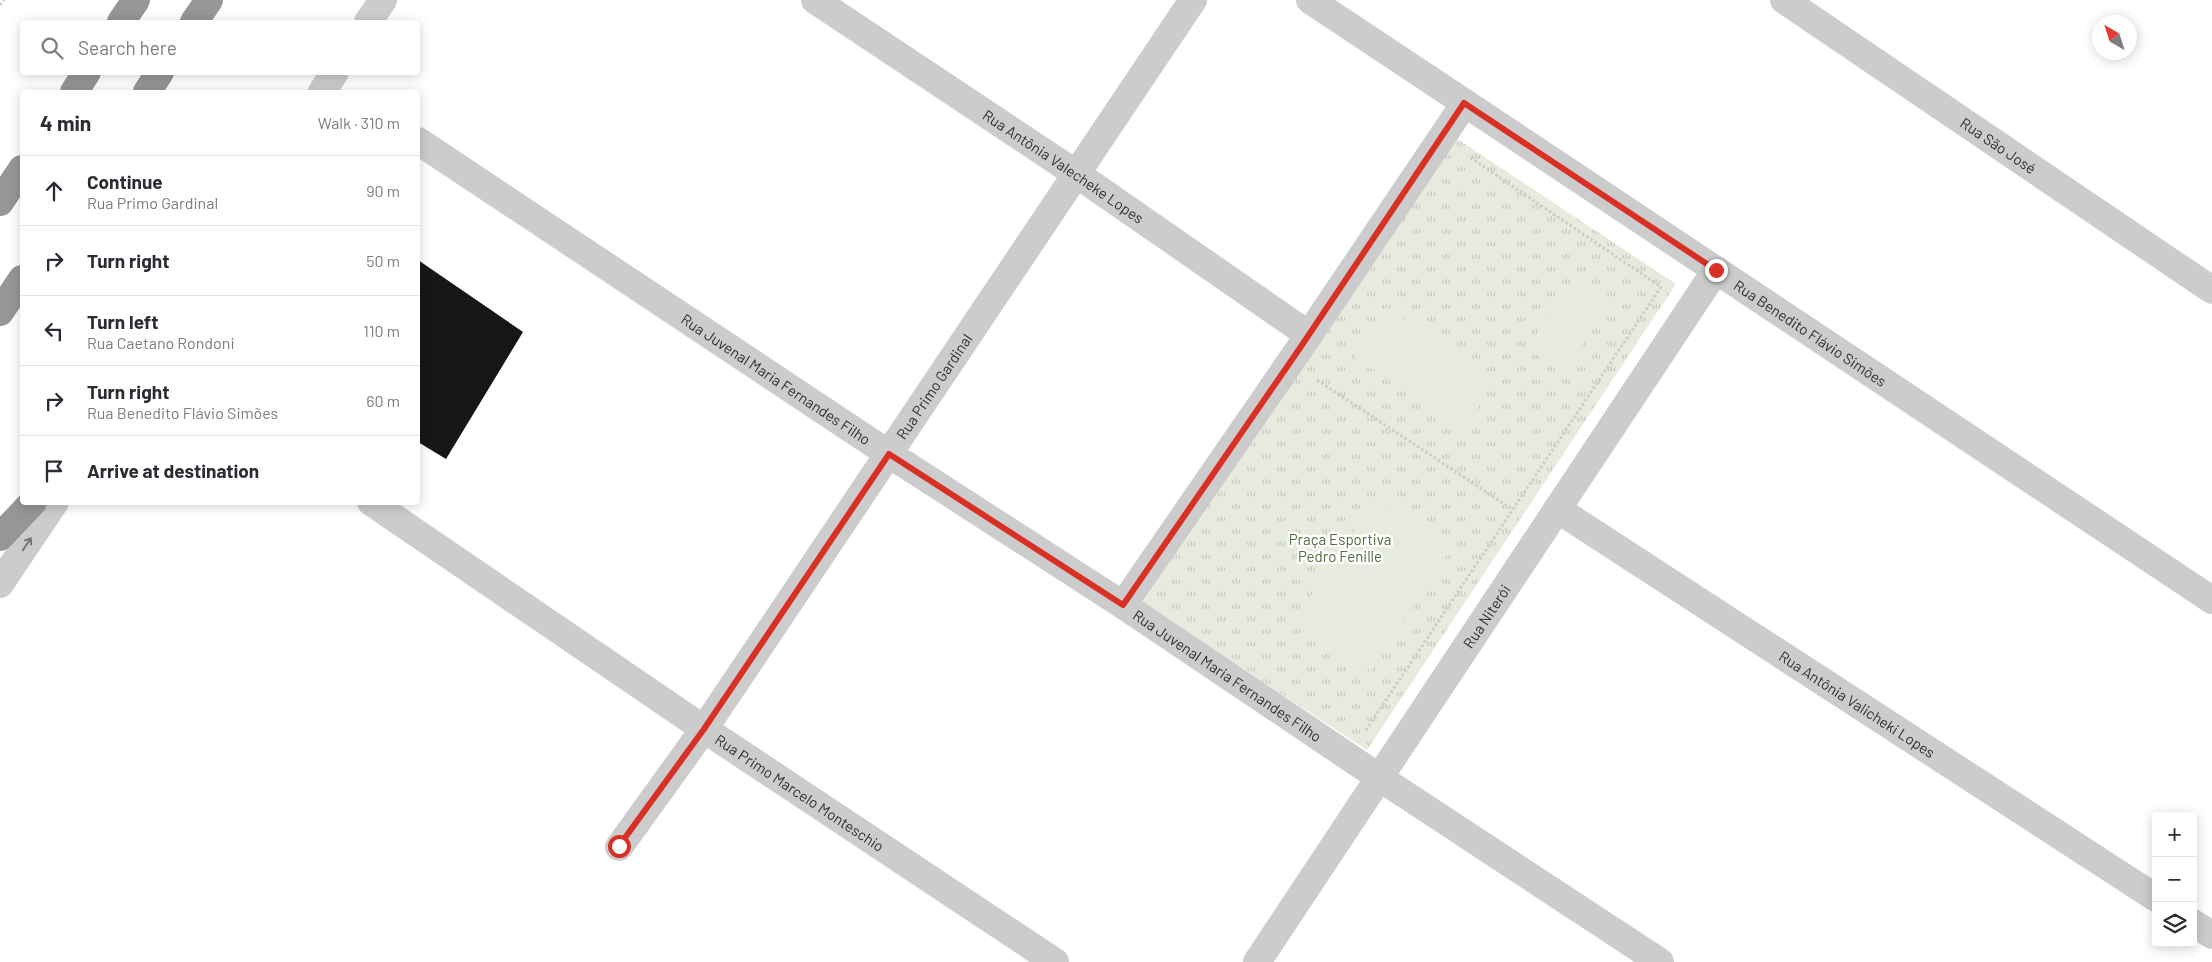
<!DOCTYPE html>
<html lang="en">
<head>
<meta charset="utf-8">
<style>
	:root { --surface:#fff; --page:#f7f7f7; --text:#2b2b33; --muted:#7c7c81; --line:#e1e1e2 }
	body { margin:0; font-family:Barlow,sans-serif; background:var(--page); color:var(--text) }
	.controls { position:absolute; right:15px; bottom:15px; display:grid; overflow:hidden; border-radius:5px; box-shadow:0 2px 12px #0003 }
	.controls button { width:45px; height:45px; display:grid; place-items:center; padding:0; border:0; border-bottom:1px solid var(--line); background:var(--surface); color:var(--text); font:25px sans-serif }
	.compass { position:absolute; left:2092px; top:15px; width:45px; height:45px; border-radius:50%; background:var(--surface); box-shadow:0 2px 12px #0003; rotate:321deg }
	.stop { position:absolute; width:15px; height:15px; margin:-11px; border:4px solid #d93025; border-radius:50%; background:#fff }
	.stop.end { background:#d93025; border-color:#fff; box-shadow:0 1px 5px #0008 }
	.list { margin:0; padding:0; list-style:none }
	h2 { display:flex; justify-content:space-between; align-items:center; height:65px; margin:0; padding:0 20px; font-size:21px }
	h2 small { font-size:16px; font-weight:400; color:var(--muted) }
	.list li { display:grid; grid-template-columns:32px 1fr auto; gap:15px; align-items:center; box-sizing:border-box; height:70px; padding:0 20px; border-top:1px solid var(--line) }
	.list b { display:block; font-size:19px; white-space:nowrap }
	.list p { margin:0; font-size:16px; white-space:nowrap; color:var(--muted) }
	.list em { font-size:16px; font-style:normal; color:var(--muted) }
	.icon { flex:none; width:28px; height:28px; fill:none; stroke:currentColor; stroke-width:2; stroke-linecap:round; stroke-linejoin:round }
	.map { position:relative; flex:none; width:2212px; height:962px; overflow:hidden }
	.search { position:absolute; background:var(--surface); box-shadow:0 2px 12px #0003; left:20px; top:20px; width:400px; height:55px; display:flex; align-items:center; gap:12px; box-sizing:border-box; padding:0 18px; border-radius:5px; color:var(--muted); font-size:19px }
	.panel { position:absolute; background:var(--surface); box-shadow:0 2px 12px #0003; left:20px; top:90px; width:400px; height:415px; border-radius:5px }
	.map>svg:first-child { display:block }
	.park { fill:url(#park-tufts) }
	.pitch { fill:#e6ebdd }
	.building { fill:#161616 }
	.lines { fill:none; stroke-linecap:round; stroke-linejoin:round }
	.path { stroke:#ccc; stroke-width:3; stroke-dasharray:2.5 2.5; stroke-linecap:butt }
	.minor { stroke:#ccc; stroke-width:28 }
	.highway { stroke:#969696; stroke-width:28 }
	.oneway { stroke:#767676 }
	.route { stroke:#d93025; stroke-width:6 }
	.labels { text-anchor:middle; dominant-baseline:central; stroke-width:5; stroke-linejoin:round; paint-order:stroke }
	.street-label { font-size:15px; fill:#2f2f2f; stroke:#fff }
	.park-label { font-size:15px; fill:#55693e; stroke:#fff }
</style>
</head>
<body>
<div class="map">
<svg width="2212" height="962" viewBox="0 0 2212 962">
	<defs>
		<pattern id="park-tufts" width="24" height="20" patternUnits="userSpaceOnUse" patternTransform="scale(1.25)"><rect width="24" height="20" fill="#e6ebdd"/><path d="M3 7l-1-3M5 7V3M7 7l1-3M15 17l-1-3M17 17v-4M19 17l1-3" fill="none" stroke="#c6cabe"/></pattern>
	</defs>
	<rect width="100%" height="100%" fill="#fff"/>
	<!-- park -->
	<path class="park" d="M1453,136L1676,284L1367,750L1142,603Z"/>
	<!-- pitch -->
	<g class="pitch">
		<path d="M1577,275L1613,299L1564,373L1527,349Z"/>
		<path d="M1386,307L1496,378L1464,428L1354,357Z"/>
		<path d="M1376,497L1452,547L1371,671L1294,621Z"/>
	</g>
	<!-- building -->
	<path class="building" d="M418,260L523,332L446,459L418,442Z"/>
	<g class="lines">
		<!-- path -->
		<g class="path">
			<path d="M0,5L4,0"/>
			<path d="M1317,380L1512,509"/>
			<path d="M1366,730L1661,287L1468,156"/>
		</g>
		<!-- minor -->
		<g class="minor">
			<path id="s1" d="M815,0L1078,175L1309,335"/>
			<path id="s2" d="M1310,0L2212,600"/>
			<path id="s3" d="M1784,0L2212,290"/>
			<path d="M368,22L383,0"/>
			<path d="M322,92L335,72"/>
			<path id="s4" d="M418,141L889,454L1123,605L1380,778L1660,962"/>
			<path id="s5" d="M371,502L704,729L1055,962"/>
			<path id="s6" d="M1557,509L2156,898"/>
			<path d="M0,584L55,502"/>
			<path d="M1123,605L1302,345L1465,103"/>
			<path id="s7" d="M619,847L704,729L1193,0"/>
			<path d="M2193,923L2212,935"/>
			<path id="s8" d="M1257,962L1716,270"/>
		</g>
		<!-- highway -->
		<g class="highway">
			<path d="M121,22L136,0"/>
			<path d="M194,22L209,0"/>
			<path d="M74,92L87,72"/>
			<path d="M147,92L160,72"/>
			<path d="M0,202L22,169"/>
			<path d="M0,312L22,279"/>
			<path d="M0,537L33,502"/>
		</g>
	</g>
	<!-- one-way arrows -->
	<defs><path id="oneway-shaft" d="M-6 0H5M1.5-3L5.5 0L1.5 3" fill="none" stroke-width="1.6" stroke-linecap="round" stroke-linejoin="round" transform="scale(1.25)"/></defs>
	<use class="oneway" href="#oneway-shaft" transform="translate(27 544) rotate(-56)"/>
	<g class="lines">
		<!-- route -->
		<path class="route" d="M619,846L704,729L889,454L1123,605L1302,345L1464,103L1716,270"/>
	</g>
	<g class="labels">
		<!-- street labels -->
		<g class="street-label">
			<text stroke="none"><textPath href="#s3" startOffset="259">Rua São José</textPath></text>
			<text stroke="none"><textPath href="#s1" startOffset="299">Rua Antônia Valecheke Lopes</textPath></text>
			<text stroke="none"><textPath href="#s2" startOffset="601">Rua Benedito Flávio Simões</textPath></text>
			<text stroke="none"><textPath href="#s4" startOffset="430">Rua Juvenal Maria Fernandes Filho</textPath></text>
			<text stroke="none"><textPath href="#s7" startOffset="558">Rua Primo Gardinal</textPath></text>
			<text stroke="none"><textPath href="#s8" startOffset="415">Rua Niterói</textPath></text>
			<text stroke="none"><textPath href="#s4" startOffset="970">Rua Juvenal Maria Fernandes Filho</textPath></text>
			<text stroke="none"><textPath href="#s6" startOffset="358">Rua Antônia Valicheki Lopes</textPath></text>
			<text stroke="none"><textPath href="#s5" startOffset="518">Rua Primo Marcelo Monteschio</textPath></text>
		</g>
		<!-- park labels -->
		<g class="park-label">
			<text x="1340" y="539">Praça Esportiva<tspan x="1340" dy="17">Pedro Fenille</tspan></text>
		</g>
	</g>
</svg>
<div class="controls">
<button>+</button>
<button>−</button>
<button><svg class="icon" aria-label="layers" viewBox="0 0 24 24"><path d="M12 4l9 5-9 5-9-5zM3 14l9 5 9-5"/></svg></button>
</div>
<svg class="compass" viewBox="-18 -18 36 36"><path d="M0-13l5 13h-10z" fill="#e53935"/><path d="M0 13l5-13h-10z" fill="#7c7c81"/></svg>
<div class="stop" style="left:619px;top:846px"></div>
<div class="stop end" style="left:1716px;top:270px"></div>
<div class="search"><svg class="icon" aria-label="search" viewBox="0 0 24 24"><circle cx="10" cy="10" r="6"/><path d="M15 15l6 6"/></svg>Search here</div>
<section class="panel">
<h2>4 min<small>Walk · 310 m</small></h2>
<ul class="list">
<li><svg class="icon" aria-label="ahead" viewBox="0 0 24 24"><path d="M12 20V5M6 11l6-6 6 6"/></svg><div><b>Continue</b><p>Rua Primo Gardinal</p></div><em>90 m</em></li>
<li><svg class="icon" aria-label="right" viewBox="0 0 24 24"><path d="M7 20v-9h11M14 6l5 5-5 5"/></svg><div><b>Turn right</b></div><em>50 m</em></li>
<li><svg class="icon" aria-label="left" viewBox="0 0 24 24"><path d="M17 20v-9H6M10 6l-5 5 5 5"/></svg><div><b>Turn left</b><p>Rua Caetano Rondoni</p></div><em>110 m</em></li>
<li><svg class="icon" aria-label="right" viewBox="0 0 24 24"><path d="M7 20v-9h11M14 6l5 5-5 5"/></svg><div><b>Turn right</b><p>Rua Benedito Flávio Simões</p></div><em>60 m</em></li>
<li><svg class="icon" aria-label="arrive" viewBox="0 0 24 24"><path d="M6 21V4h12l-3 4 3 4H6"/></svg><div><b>Arrive at destination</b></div></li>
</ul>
</section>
</div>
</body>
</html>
